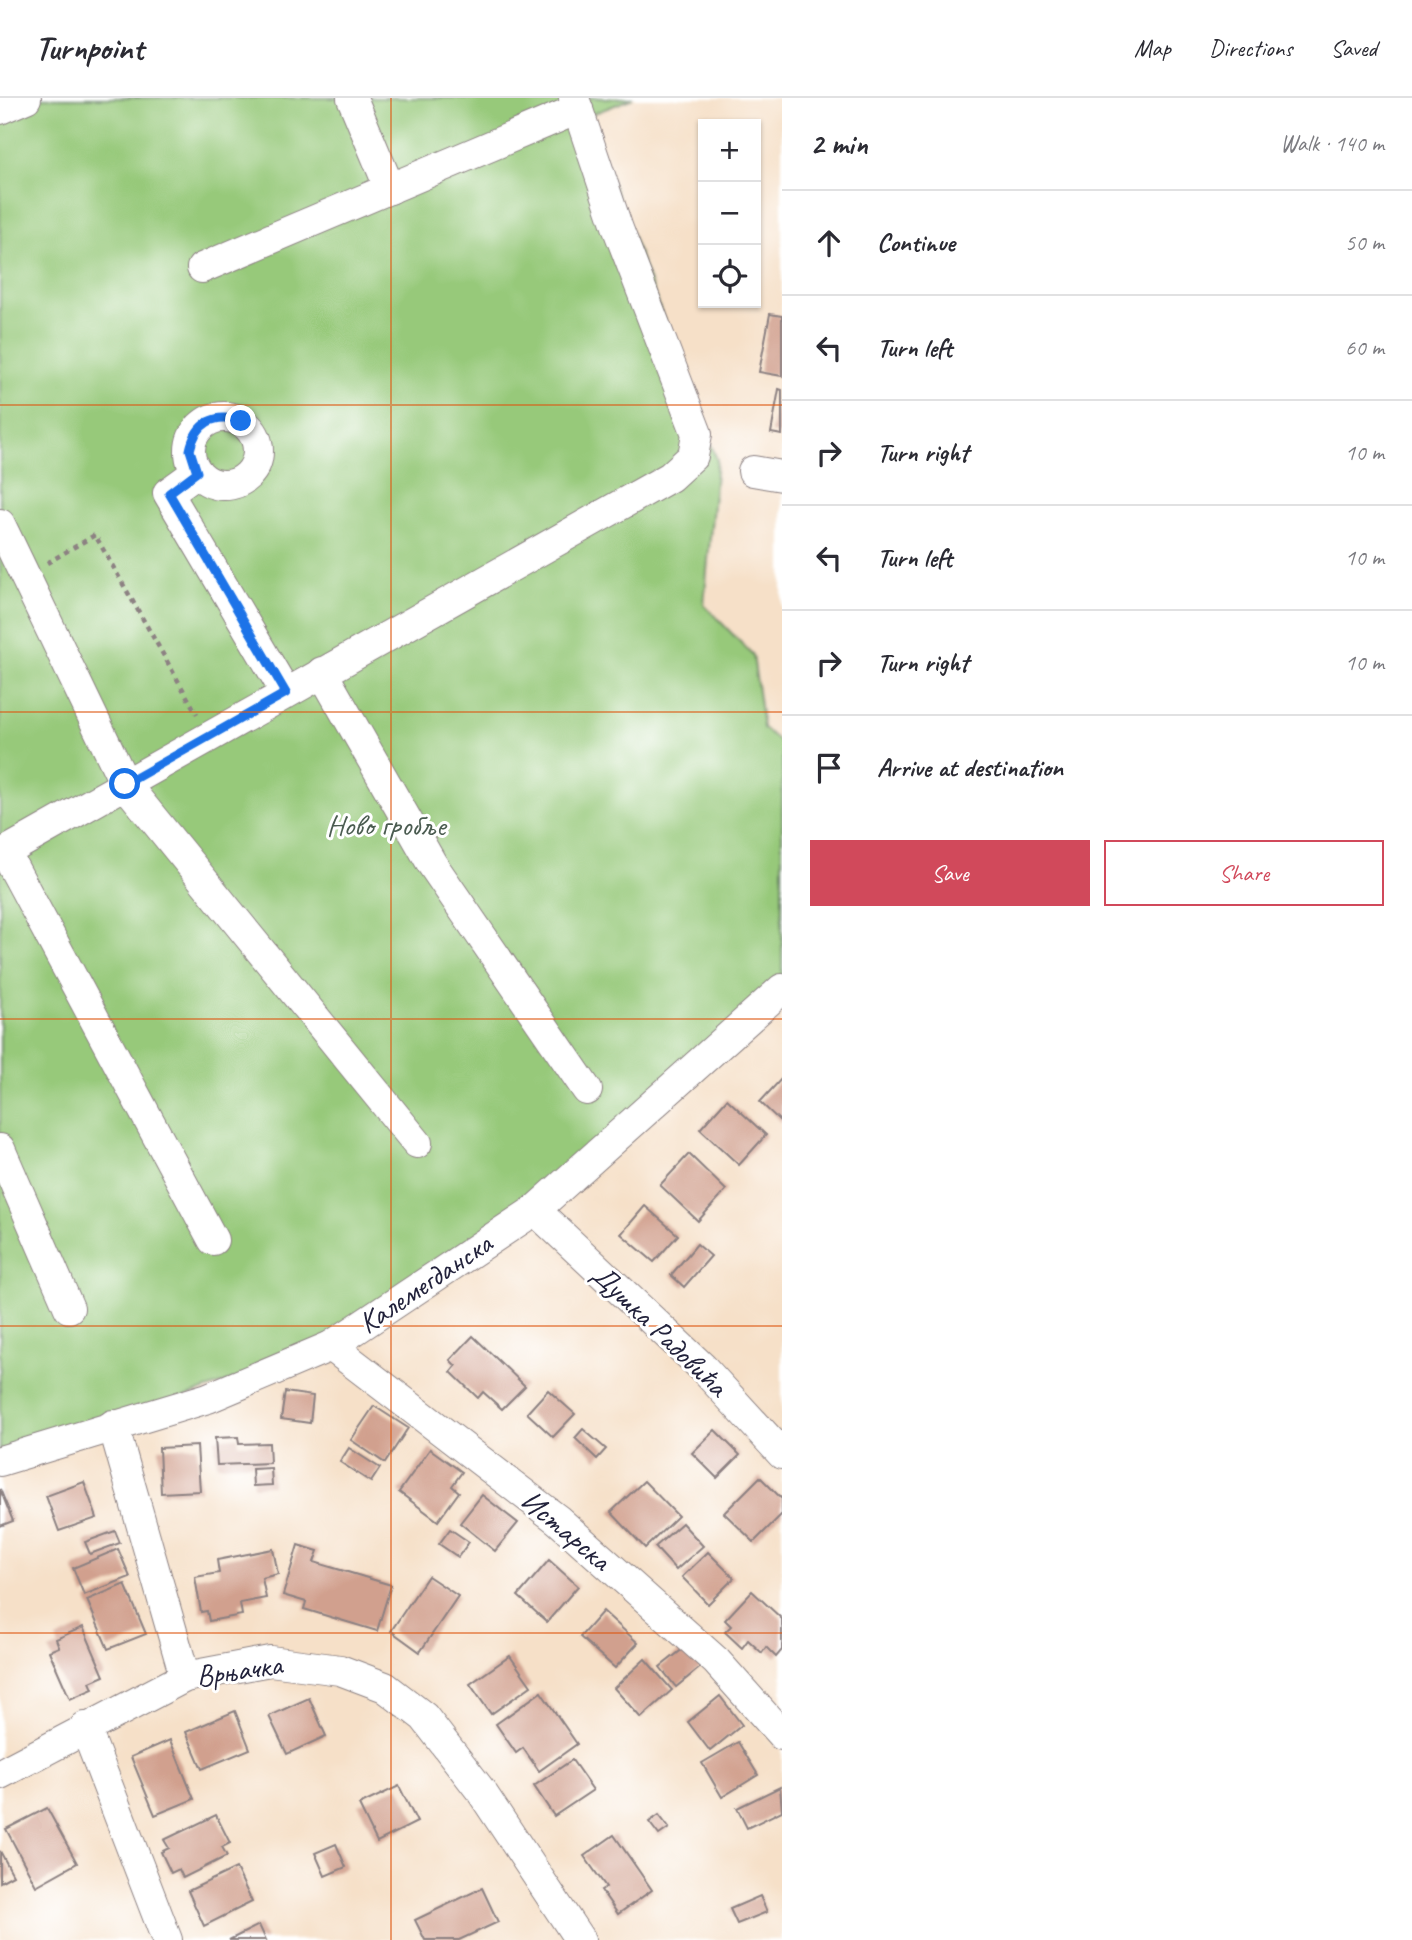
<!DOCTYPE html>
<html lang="en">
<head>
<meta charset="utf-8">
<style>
	:root { --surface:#fff; --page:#f2f2f3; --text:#2b2b33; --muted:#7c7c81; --line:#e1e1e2; --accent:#d1495b }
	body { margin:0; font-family:Caveat,sans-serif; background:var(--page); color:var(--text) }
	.controls { position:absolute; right:21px; top:21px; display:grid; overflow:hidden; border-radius:0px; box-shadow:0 2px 5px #0004 }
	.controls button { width:63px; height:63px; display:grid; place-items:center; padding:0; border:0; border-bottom:2px solid var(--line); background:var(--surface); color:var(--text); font:35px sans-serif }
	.stop { position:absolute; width:21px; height:21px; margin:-16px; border:5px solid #1a73e8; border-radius:50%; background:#fff }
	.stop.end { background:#1a73e8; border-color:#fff; box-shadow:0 2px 7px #0008 }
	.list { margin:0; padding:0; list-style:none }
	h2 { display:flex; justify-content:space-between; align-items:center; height:91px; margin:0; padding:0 28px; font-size:30px }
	h2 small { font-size:23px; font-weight:400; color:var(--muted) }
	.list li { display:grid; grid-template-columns:46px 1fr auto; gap:21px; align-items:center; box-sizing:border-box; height:105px; padding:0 28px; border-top:2px solid var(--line) }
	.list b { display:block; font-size:26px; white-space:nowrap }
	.list em { font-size:23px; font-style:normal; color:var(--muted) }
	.actions { display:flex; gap:14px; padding:21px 28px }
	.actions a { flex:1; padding:16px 0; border:2px solid var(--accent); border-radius:0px; text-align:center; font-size:24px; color:var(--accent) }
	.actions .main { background:var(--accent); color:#fff }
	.icon { flex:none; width:38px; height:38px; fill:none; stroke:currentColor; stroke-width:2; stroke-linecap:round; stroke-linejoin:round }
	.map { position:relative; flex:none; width:782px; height:1842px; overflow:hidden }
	header { display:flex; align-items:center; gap:42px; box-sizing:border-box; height:98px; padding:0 35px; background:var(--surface); border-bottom:2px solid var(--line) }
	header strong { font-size:33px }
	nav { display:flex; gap:38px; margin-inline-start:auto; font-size:24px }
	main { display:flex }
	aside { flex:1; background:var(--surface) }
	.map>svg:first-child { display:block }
	.green { fill:#97c97a; stroke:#5c765a; stroke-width:2 }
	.building { fill:#d1a08e }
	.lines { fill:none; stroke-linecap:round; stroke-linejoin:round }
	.minor-casing { stroke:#8c8182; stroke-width:32 }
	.path { stroke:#8c8182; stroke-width:4.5; stroke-dasharray:5 5; stroke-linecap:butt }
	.minor { stroke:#fff; stroke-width:30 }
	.route { stroke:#1a73e8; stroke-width:9 }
	.grid { fill:none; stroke:#de560e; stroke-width:2; stroke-opacity:0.55 }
	.labels { text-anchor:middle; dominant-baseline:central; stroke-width:6; stroke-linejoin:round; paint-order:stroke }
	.park-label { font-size:30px; fill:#4b5c51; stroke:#fff }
	.street-label { font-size:30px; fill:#22223b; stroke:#fff }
</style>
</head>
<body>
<header>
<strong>Turnpoint</strong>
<nav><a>Map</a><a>Directions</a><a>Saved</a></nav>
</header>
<main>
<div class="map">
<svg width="782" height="1842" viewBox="0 0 782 1842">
	<rect width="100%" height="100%" fill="#fff"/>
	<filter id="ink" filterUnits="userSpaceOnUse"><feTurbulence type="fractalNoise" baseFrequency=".0143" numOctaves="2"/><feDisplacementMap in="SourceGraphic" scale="14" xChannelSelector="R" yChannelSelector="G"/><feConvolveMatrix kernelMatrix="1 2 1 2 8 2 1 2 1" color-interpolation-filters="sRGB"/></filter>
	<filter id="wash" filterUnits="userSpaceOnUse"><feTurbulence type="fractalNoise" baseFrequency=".00686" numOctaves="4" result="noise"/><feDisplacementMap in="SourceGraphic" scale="28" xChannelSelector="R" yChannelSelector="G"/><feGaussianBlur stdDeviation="1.57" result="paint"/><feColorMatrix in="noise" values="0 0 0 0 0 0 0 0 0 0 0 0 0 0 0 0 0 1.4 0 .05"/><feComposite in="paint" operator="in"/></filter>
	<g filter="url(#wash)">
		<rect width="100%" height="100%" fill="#f6e0c8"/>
		<!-- green -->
		<path class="green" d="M0,0H633L587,18L717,362L704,507L753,557L763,630L782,646V891L535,1112L331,1248L0,1363Z"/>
		<g id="blocks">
			<!-- building -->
			<g class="building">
				<path d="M770,216L782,218V278L759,274Z"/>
				<path d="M779,291L782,292V337L771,335Z"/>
				<path d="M782,980V1025L760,1004Z"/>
				<path d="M727,1001L766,1037L739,1067L700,1031Z"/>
				<path d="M689,1056L726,1092L698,1123L660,1087Z"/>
				<path d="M645,1108L678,1137L654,1164L621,1136Z"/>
				<path d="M697,1146L711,1158L684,1189L671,1177Z"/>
				<path d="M473,1238L525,1288L502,1311L483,1294L478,1300L451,1274L456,1268L450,1262Z"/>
				<path d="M548,1292L575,1316L553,1339L527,1315Z"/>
				<path d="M285,1294L313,1298L310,1325L281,1321Z"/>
				<path d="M374,1308L408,1330L385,1365L351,1342Z"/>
				<path d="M583,1331L606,1351L597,1361L575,1340Z"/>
				<path d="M715,1332L740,1357L717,1380L692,1355Z"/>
				<path d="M238,1339L239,1346L269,1345L270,1365L217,1367L215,1340Z"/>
				<path d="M197,1348L200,1393L161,1395L159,1350Z"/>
				<path d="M349,1350L380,1370L371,1384L340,1364Z"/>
				<path d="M430,1351L462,1374L452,1388L459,1394L438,1423L399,1394Z"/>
				<path d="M271,1370L272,1387L253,1388L252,1371Z"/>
				<path d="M760,1379L782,1401V1416L754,1444L724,1415Z"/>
				<path d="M644,1383L678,1418L645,1450L611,1414Z"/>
				<path d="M84,1384L97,1420L59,1433L46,1398Z"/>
				<path d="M0,1391L13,1423L0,1428Z"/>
				<path d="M482,1397L518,1425L495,1453L460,1425Z"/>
				<path d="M682,1425L703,1448L676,1472L655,1449Z"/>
				<path d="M450,1431L469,1444L458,1459L439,1446Z"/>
				<path d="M115,1433L120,1445L90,1456L85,1444Z"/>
				<path d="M298,1447L318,1453L314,1464L391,1487L377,1533L304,1511L306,1504L283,1497Z"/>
				<path d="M118,1451L130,1479L84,1497L73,1470Z"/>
				<path d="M273,1451L278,1476L262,1480L266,1500L240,1505L242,1517L209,1523L207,1513L201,1514L195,1479L219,1475L217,1462Z"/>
				<path d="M708,1454L734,1480L708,1506L682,1479Z"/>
				<path d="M549,1462L578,1488L547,1524L518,1498Z"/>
				<path d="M428,1478L458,1498L420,1554L391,1533Z"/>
				<path d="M125,1486L146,1536L108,1551L87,1502Z"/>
				<path d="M752,1493L782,1521V1552L776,1559L766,1549L762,1555L748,1542L742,1550L725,1534L731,1528L725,1522Z"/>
				<path d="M603,1513L638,1545L615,1570L580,1539Z"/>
				<path d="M83,1529L104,1578L90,1584L93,1591L70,1601L49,1553L59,1549L56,1541Z"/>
				<path d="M688,1547L703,1567L676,1589L660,1569Z"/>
				<path d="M510,1558L531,1588L491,1616L470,1586Z"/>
				<path d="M645,1561L672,1592L641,1620L614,1590Z"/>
				<path d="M541,1594L577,1646L539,1673L523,1650L516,1655L496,1626Z"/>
				<path d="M720,1598L742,1627L710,1653L688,1624Z"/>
				<path d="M309,1600L326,1638L287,1656L269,1618Z"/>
				<path d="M235,1613L250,1651L202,1671L186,1634Z"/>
				<path d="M170,1642L194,1701L155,1717L131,1659Z"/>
				<path d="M738,1644L758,1677L722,1699L702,1665Z"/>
				<path d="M572,1662L593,1692L554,1718L534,1688Z"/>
				<path d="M399,1688L417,1724L377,1744L359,1707Z"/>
				<path d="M780,1689L782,1713L747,1730L737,1710Z"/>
				<path d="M47,1710L77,1765L36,1788L6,1731Z"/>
				<path d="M216,1717L230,1745L222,1749L227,1758L183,1780L179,1771L171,1775L161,1754L169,1750L164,1742Z"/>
				<path d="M659,1717L669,1730L659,1737L649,1724Z"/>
				<path d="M614,1737L652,1792L618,1816L601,1792L606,1789L584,1758Z"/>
				<path d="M336,1746L346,1769L325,1778L315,1755Z"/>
				<path d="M0,1753L13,1777L0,1784Z"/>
				<path d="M236,1770L252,1804L204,1828L188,1793Z"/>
				<path d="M482,1790L498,1824L459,1842H425L415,1822Z"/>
				<path d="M760,1798L767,1814L737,1826L730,1811Z"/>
				<path d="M259,1827L266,1842H229Z"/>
			</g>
		</g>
	</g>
	<g filter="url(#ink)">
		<use href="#blocks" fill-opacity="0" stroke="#8c8182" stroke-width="2"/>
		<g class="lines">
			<!-- minor casing -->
			<g class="minor-casing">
				<g id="minor">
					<path d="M352,0L390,91"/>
					<path d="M0,11L26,0"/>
					<path d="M202,170L578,11"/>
					<circle cx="224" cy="353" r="34"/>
					<path d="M753,373L782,378"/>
					<path d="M197,374L168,395L286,595"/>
					<path d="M0,426L125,686L417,1045"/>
					<path d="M322,574L432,766L587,992"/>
					<path d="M5,754L213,1142"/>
					<path d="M0,757L670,379L693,358L697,336L618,131L574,0"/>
					<path d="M0,1051L69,1210"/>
					<path d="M535,1112L703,1270L782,1356"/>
					<path d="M331,1248L558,1422L716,1563L782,1637"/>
					<path d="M113,1327L185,1579"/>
					<path d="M0,1363L208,1300L331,1248L535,1112L782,891"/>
					<path d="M85,1629L167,1842"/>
					<path d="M0,1676L185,1579L270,1563L340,1572L385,1589L424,1619L481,1693L580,1842"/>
				</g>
			</g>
			<!-- path -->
			<path class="path" d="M47,465L95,437L197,616"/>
			<!-- minor -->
			<use href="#minor" class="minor"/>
		</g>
	</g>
	<g class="lines" filter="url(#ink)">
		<!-- route -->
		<path class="route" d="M125,686L286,595L169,395L197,374L190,352C196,325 214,314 241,323"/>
	</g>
	<!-- grid -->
	<path class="grid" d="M391,0V1842M0,307H782M0,614H782M0,921H782M0,1228H782M0,1535H782"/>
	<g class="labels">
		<!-- park labels -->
		<g class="park-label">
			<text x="386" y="727">Ново гробље</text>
		</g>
		<!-- street labels -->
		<g class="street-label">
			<text transform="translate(425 1185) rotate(-34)">Калемегданска</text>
			<text transform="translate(660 1232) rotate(44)">Душка Радовића</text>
			<text transform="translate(566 1432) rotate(40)">Истарска</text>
			<text transform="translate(239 1572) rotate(-8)">Врњачка</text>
		</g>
	</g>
</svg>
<div class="controls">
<button>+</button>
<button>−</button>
<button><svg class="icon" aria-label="locate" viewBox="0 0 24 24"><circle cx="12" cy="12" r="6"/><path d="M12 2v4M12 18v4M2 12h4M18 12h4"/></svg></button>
</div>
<div class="stop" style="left:125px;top:686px"></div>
<div class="stop end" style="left:241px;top:323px"></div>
</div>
<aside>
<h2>2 min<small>Walk · 140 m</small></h2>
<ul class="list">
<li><svg class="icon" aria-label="ahead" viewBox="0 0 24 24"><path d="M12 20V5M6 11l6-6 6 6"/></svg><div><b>Continue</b></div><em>50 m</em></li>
<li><svg class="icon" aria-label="left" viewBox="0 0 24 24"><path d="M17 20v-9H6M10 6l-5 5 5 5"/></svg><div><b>Turn left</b></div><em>60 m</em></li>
<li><svg class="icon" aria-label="right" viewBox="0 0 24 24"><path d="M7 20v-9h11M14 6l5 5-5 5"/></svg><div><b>Turn right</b></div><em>10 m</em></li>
<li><svg class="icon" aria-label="left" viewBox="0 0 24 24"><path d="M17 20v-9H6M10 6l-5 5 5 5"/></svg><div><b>Turn left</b></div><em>10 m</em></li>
<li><svg class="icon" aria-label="right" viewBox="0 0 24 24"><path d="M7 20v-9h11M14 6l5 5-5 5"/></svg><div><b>Turn right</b></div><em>10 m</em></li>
<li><svg class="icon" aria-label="arrive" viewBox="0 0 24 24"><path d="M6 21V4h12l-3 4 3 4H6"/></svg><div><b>Arrive at destination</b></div></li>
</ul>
<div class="actions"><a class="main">Save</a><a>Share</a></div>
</aside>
</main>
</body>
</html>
